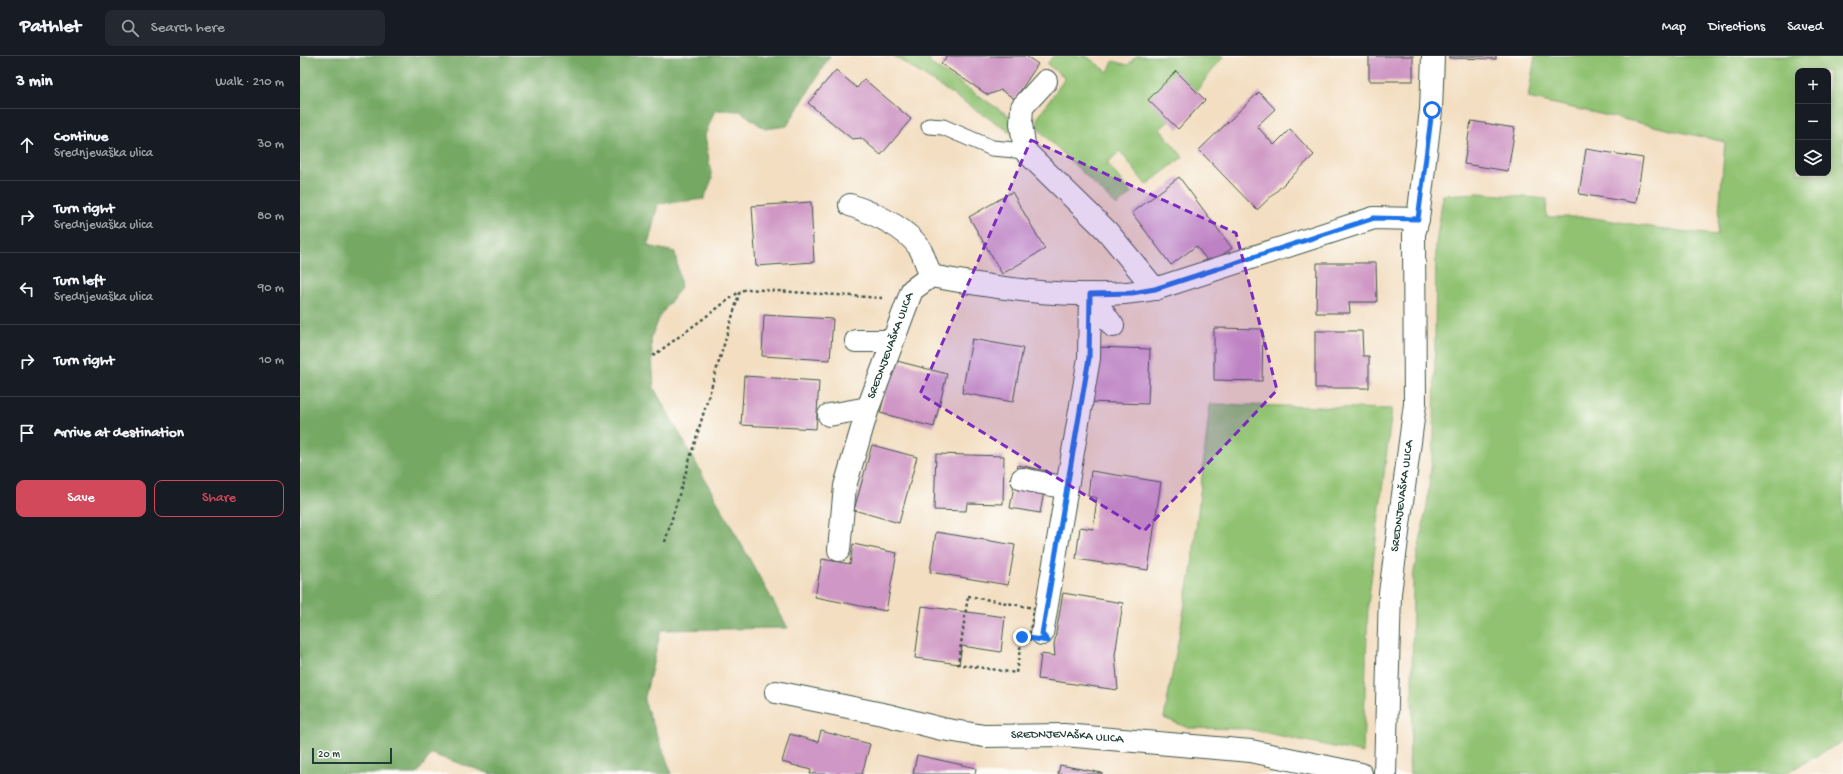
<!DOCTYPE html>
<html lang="en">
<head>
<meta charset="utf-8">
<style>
	:root { --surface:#171b24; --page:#242831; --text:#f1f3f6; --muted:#9ea1a6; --line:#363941; --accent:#d1495b }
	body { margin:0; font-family:"Gochi Hand",sans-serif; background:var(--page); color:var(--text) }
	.controls { position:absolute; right:12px; top:12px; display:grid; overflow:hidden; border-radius:8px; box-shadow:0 2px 10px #0003 }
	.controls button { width:36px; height:36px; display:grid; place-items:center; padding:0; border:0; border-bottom:1px solid var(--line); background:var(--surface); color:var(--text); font:20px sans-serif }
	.scale { position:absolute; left:12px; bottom:10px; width:80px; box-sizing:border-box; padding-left:4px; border:2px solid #1f3d34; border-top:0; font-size:11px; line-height:14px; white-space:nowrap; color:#1f3d34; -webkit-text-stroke:3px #fdfcf7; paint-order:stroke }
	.stop { position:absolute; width:12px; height:12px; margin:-9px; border:3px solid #1a73e8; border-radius:50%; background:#fff }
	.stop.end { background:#1a73e8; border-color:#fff; box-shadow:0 1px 4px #0008 }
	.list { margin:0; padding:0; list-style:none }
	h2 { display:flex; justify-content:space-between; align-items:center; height:52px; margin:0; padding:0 16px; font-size:17px }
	h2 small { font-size:13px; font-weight:400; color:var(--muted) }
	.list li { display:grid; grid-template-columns:26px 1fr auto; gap:12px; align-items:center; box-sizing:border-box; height:72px; padding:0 16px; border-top:1px solid var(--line) }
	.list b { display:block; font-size:15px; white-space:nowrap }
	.list p { margin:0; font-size:13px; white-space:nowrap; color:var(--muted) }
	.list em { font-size:13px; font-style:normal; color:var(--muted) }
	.actions { display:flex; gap:8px; padding:12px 16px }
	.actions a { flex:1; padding:9px 0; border:1px solid var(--accent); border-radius:8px; text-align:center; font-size:14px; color:var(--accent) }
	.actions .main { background:var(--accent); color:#fff }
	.icon { flex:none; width:22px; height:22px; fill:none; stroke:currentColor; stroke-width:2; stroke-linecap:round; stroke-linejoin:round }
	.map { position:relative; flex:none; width:1543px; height:718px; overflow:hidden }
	header { display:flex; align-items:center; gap:24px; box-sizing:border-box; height:56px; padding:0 20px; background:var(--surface); border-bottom:1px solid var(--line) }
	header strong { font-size:19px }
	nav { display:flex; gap:22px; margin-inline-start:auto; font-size:14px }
	.search { width:280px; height:36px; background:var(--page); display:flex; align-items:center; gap:10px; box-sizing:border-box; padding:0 14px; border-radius:8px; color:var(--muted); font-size:15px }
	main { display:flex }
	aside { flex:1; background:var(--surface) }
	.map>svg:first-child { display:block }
	.green { fill:#91c272; stroke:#588053; fill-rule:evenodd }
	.forest { fill:#74a864; stroke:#4a724c }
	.building { fill:#cf97c5 }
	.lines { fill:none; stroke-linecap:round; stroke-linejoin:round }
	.lane-casing { stroke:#3f5549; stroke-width:17 }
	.street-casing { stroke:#3f5549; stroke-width:24 }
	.path { stroke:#3f5549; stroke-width:2.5; stroke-dasharray:3 3; stroke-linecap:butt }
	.lane { stroke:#fff; stroke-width:15 }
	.street { stroke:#fff; stroke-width:22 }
	.route { stroke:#1a73e8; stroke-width:5 }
	.marked { fill:#7b2cbf; fill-opacity:0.2; stroke:#7b2cbf; stroke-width:3; stroke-dasharray:8 5; stroke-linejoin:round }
	.labels { text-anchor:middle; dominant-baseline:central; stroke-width:3; stroke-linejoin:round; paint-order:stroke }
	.street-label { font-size:12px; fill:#1f3d34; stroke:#fdfcf7 }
</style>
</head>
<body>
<header>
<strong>Pathlet</strong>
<div class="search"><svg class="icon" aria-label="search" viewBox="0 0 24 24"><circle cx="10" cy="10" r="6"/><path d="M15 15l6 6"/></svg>Search here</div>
<nav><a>Map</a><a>Directions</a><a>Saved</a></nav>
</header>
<main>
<aside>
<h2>3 min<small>Walk · 210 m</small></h2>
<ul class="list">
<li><svg class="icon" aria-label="ahead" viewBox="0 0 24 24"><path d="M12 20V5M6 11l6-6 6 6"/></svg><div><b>Continue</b><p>Srednjevaška ulica</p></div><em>30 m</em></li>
<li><svg class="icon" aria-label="right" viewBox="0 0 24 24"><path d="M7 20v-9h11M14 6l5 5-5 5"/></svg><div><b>Turn right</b><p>Srednjevaška ulica</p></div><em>80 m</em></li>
<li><svg class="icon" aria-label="left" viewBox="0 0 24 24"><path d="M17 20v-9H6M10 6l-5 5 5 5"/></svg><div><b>Turn left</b><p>Srednjevaška ulica</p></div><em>90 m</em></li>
<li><svg class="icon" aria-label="right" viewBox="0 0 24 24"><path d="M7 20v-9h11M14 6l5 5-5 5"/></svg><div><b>Turn right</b></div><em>10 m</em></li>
<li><svg class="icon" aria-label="arrive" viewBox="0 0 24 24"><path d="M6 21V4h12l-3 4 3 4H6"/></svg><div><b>Arrive at destination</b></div></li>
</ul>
<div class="actions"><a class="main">Save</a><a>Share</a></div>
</aside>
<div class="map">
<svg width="1543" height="718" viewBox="0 0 1543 718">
	<rect width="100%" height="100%" fill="#fdfcf7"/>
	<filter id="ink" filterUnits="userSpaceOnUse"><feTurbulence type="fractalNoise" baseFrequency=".025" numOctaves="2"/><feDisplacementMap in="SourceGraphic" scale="8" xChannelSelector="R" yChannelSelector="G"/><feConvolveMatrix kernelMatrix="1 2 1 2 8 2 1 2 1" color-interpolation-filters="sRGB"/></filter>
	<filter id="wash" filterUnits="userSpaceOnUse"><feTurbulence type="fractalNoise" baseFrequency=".012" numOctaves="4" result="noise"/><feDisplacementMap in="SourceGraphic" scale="16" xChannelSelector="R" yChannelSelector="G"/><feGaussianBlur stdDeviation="0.9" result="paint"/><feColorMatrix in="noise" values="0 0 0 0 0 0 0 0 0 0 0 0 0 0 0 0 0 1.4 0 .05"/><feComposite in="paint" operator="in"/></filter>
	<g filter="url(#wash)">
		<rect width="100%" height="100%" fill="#f3dec1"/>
		<!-- green -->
		<g class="green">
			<path d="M594,0H632L628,6L721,68L710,76Z"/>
			<path d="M753,0H786L808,16L813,5L828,9L836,0H924L882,53L860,73L883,101L846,129L820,95L807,107L831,137L817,150L740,75L737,63L765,22L747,8Z"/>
			<path d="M1235,0H1543V685L1484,718H1110C1107,694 1115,670 1112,645L1113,521L1127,449L1134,384L1136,188L1143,139L1178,137L1247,143L1246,161H1287L1371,174L1417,179L1425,86L1228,42ZM1498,15H1528V117H1498Z"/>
			<path d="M910,348L1092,353L1068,549L1063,697L948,673L888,672L864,662L892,510Z"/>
		</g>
		<!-- forest -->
		<path class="forest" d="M0,0H530L487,70L465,73L440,55L415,54L405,79L412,123L404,143L358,148L348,190L375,196L381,231L360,260L351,283L354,332L488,572L361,574L344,645L372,718H191L131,698L117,718H0Z"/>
		<g id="blocks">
			<!-- building -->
			<g class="building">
				<path d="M647,0H726L738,8L715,43L701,34L688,39L641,8Z"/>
				<rect x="1069" y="0" width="44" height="25"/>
				<path d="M1149,0H1196V3L1149,2Z"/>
				<path d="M536,14L557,32L564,23L611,63L581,99L561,82L552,83L508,47Z"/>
				<path d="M876,15L905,44L878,73L848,44Z"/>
				<path d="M959,36L975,53L957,70L974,89L990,73L1014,99L957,154L899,94Z"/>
				<path d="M1171,65L1215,72L1208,115L1164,108Z"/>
				<path d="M1286,93L1343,102L1336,147L1279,138Z"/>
				<path d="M879,121L932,192L910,208L896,190L871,209L832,157Z"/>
				<path d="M712,136L745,193L702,218L669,161Z"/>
				<path d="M511,146L514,206L456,210L452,150Z"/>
				<path d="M1017,207H1076L1077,246H1049L1050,257H1016Z"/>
				<path d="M464,259L533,263L530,304L462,300Z"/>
				<path d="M914,272L963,273L962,325L914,324Z"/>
				<path d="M1015,275H1062L1063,300H1069V332H1015Z"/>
				<path d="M672,283L723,292L713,346L662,337Z"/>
				<path d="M797,291L850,293L848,348L787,346Z"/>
				<path d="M593,304L647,318L634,371L580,357Z"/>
				<path d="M444,320L519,325L516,373L441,369Z"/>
				<path d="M572,389L617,401L599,467L554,454Z"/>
				<path d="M636,398L704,400L703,448L667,447L666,455L634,454Z"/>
				<path d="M718,409L748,415L740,457L710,452Z"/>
				<path d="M791,415L861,426L848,514L776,503L780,471L793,473L797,442L788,440Z"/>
				<path d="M636,476L715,489L708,529L630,516Z"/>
				<path d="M553,488L597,497L586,555L515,541L522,503L550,508Z"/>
				<path d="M763,537L823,547L815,599L818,634L738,623L741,598L755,600L754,589Z"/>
				<path d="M622,550L705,561L701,596L662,590L659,608L615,602Z"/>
				<path d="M521,675L570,688L562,718H510L511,714L482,706L490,678L518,686Z"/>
				<path d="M617,699L676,712L675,718H613Z"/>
				<path d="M760,709L802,717V718H758Z"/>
			</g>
		</g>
	</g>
	<g filter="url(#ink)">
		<use href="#blocks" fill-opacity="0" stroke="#3f5549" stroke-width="1"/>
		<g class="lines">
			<!-- lane casing -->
			<g class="lane-casing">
				<path id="lane" d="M629,70L643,71L692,92L725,95"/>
			</g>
			<!-- street casing -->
			<g class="street-casing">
				<g id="street">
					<path d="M746,25L722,51L721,68L725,95L807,175L855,233"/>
					<path d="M550,149C573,157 604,170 619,191C624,199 627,211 631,220"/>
					<path d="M556,285H592"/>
					<path d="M529,359L568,352"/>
					<path d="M722,423L767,432"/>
					<path id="s1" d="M539,494L545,430L568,352L612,234L631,220C701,233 784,246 855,233L1074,162L1118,163"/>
					<path d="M742,578L789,302L790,238L813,270"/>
					<path id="s2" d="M476,636L587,659L642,673L684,680L764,679L951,695L1061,718"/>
					<path id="s3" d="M1085,718L1090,537L1115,348L1114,178L1118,163L1131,54L1133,0"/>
				</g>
			</g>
			<!-- path -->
			<g class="path">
				<path d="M353,300L439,236"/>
				<path d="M365,486L440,235L447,233L582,242"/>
				<path d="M668,540L734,552L730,576L742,578L749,585L722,581L716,617L658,608Z"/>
			</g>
			<!-- lane -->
			<use href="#lane" class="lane"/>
			<!-- street -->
			<use href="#street" class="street"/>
		</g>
	</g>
	<g class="lines" filter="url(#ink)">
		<!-- route -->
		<path class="route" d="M722,581L748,585L742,578L789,302L790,238L832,237L855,233L1074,162L1118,163L1132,54"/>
	</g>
	<!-- marked area -->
	<path class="marked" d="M731,84L936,177L977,334L844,475L620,338Z"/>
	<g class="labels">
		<!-- street labels -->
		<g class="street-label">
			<text stroke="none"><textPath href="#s1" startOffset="212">SREDNJEVAŠKA ULICA</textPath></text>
			<text stroke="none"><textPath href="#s3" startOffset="279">SREDNJEVAŠKA ULICA</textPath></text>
			<text stroke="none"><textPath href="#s2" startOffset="296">SREDNJEVAŠKA ULICA</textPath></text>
		</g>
	</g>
</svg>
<div class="controls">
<button>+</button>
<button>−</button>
<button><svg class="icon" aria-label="layers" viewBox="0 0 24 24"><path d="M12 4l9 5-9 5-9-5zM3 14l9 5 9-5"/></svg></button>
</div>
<div class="scale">20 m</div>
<div class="stop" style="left:1132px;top:54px"></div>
<div class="stop end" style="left:722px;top:581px"></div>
</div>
</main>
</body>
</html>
